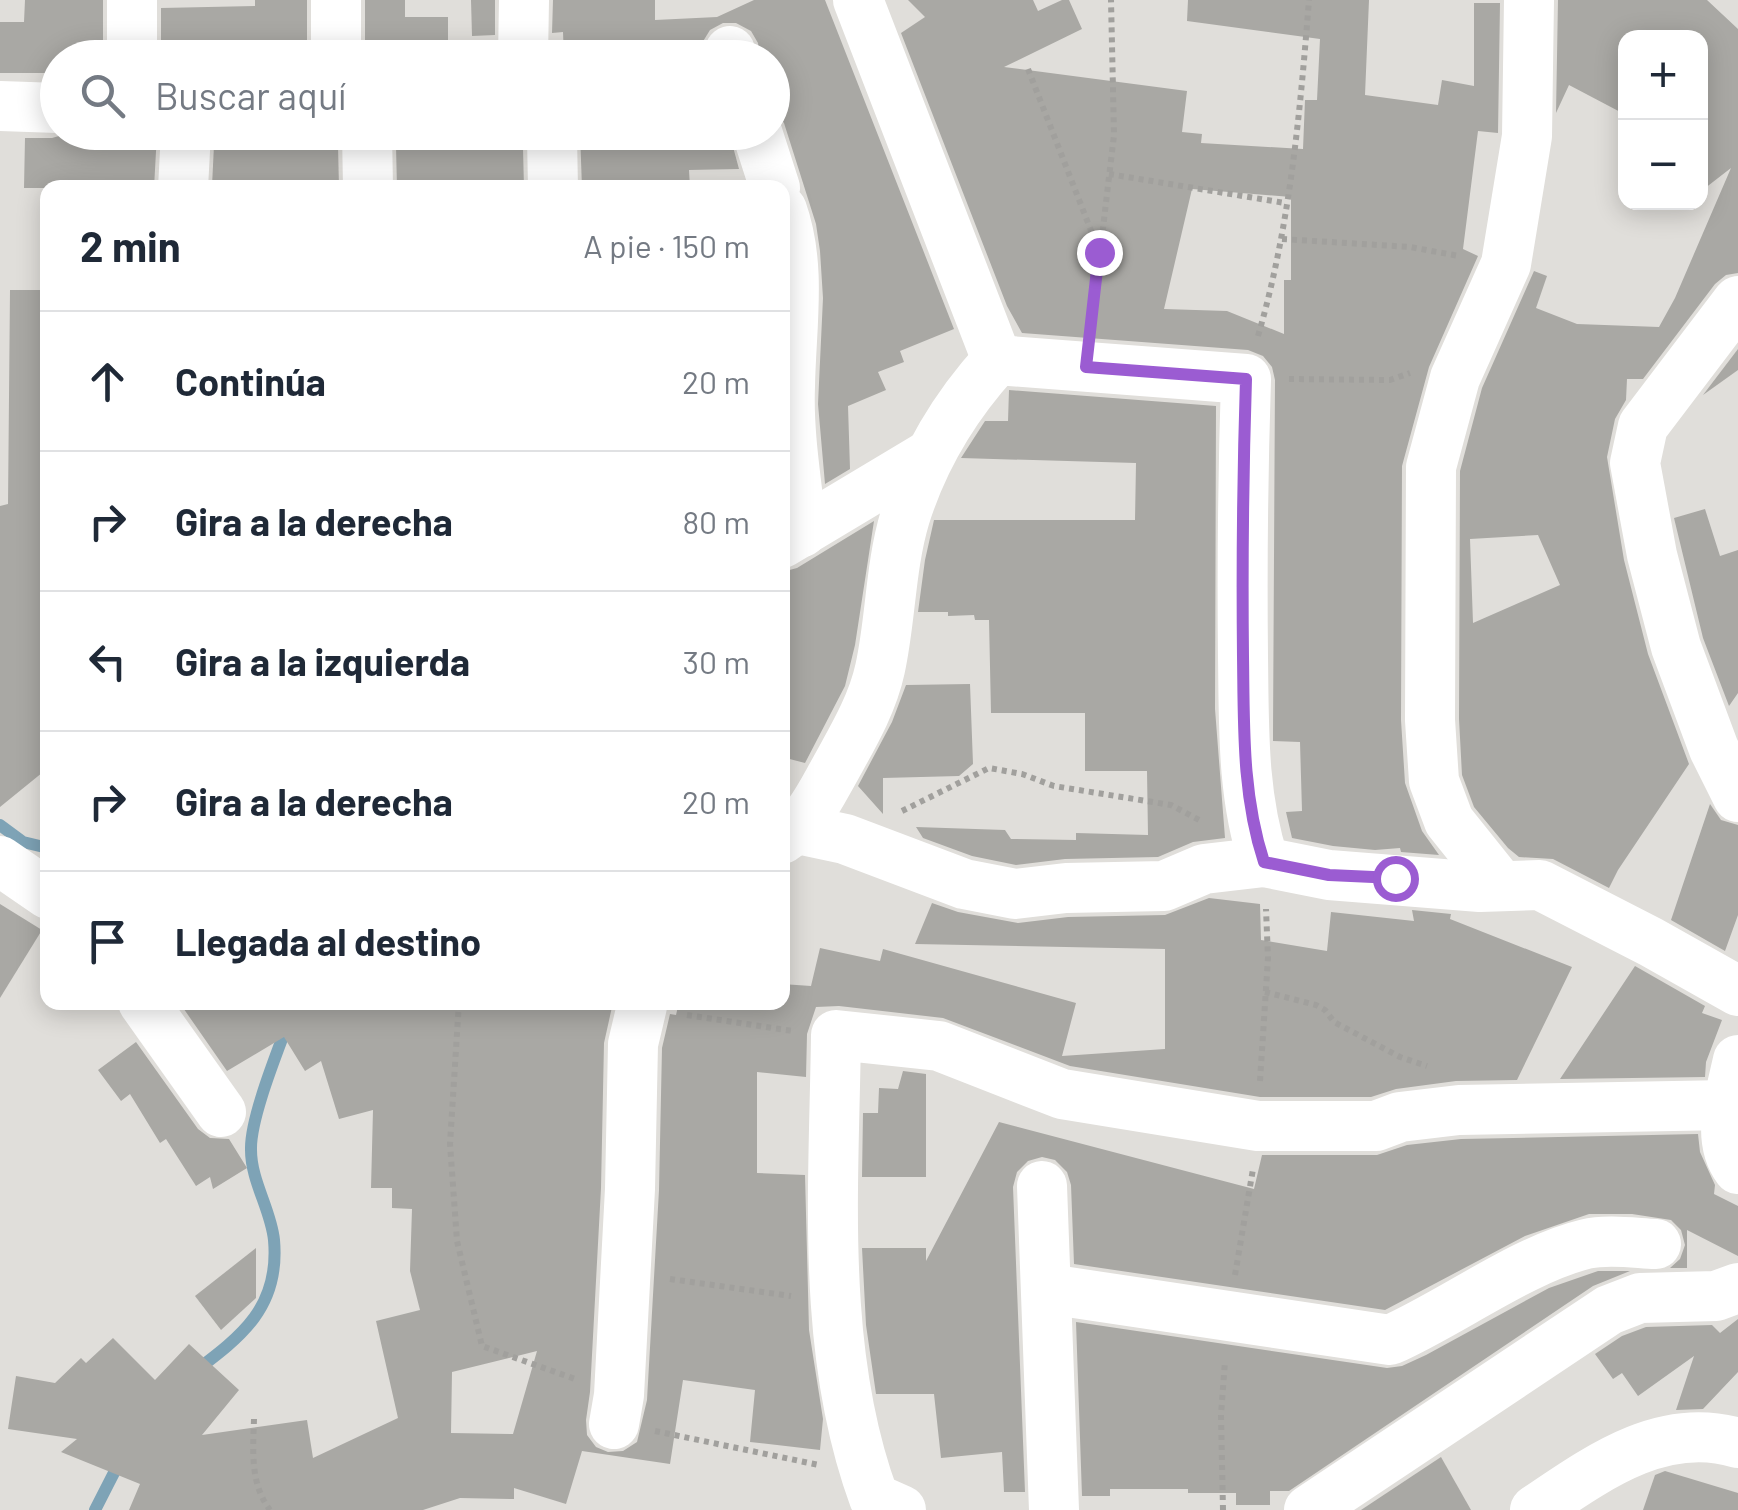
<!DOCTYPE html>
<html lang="es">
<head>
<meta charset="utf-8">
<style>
	:root { --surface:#fff; --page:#f2f2f3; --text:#1f2937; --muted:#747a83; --line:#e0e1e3 }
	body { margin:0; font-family:Barlow,sans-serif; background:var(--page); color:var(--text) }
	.controls { position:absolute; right:30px; top:30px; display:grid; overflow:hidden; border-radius:20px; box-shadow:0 5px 25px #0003 }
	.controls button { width:90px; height:90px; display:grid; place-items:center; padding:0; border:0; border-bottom:2px solid var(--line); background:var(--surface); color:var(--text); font:50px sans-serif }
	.stop { position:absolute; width:30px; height:30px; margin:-22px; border:8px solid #9b5cd2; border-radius:50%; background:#fff }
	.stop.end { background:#9b5cd2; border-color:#fff; box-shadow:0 2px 10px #0008 }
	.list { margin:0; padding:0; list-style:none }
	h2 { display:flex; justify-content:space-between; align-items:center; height:130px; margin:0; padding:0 40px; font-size:42px }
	h2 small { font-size:32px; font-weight:400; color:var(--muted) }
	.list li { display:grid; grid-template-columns:65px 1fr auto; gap:30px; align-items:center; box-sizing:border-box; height:140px; padding:0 40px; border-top:2px solid var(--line) }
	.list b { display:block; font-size:38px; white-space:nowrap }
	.list em { font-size:32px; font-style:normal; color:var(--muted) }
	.icon { flex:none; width:55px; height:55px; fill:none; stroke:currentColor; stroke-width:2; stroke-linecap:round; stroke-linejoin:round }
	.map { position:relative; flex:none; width:1738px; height:1510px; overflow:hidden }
	.search { position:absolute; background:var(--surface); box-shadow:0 5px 25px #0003; left:40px; top:40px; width:750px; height:110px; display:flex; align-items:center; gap:25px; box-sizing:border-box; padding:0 35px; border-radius:55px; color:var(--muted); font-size:38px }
	.panel { position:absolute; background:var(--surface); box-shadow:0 5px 25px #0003; left:40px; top:180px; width:750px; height:830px; border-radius:20px }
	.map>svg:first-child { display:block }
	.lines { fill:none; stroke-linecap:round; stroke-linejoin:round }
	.stream { stroke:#7ea3b6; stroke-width:12 }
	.building { fill:#a9a8a4; fill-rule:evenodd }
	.path { stroke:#a1a09d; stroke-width:6; stroke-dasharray:5 5; stroke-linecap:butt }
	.minor { stroke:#fff; stroke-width:50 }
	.route { stroke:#9b5cd2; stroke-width:12 }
</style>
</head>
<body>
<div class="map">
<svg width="1738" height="1510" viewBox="0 0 1738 1510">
	<rect width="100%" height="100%" fill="#e0deda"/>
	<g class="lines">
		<!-- stream -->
		<g class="stream">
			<path d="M0,825L23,842L48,848"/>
			<path d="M194,1372C242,1336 280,1307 274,1240C271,1210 251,1181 251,1150C250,1119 277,1053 288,1023"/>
			<path d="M95,1510L121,1459"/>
		</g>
	</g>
	<!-- building -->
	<g class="building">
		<path d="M25,0H103V58H58V73H0V22H24Z"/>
		<path d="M255,0H307V58H161V8L255,6Z"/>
		<path d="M365,0H405V17H448V58H365Z"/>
		<path d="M471,0H495V35L472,36Z"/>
		<path d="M553,0H655V20L717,17L754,0H825L954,329L900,351L904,362L878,372L886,390L848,406L850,469L825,484L818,404L823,298L820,251L816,224L784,123L772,109V58H760L758,43L751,31L736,23H723L710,30L702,43V58H564L563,32L552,33Z"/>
		<path d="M908,0H1033L1038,11L1062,0H1069L1082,29L1004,67L1187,91L1182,132L1202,134L1201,143L1303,149L1305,100H1317L1320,39L1187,21L1188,0H1369L1365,95L1438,105L1442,80L1474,86V3H1500L1498,133L1478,131L1463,249L1478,256L1429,367L1402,466L1401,720L1405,783L1422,831L1439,855L1401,852L1400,848L1375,850L1333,846L1292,838L1286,812L1302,811L1300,742L1273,741V733L1275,380L1272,367L1263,356L1248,350L1022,333L1007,306L901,33L925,17ZM1192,189L1291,197V280H1284V334L1227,311L1164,309Z"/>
		<path d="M1558,0H1707L1738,29V273L1726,275L1715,284L1643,379H1627L1626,400L1615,419L1607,457L1624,560L1648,654L1689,764L1618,870L1609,888L1553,859L1519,857L1508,848L1474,807L1462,775L1459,719L1460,471L1482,388L1534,271L1547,276L1536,308L1577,324L1659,327L1675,298L1731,168L1700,192V38H1626V115L1569,85L1556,113ZM1538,535L1560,585L1473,623L1470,539Z"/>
		<path d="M73,132L157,133L154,188H24L25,138H52Z"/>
		<path d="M580,132H729L739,169L689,170L690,188H582Z"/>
		<path d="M519,139L523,148L524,188H397L396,146L498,144V140Z"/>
		<path d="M214,145H338L339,188L212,186Z"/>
		<path d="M10,290H48V768L0,807V506L8,504Z"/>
		<path d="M1738,349V370L1703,395Z"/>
		<path d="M1009,390L1216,406L1215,709L1225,838L1193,842L1158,857L1065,859L1016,865L972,856L923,838L916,827L1005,830L1011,839L1076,840V833L1148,835L1147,771H1085V713H991L989,620H975L974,615L948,616V612H918L925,560L934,520H1135L1136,463L961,458L985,421H1008Z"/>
		<path d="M1705,509L1720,556L1738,550V693L1729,706L1703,638L1674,518Z"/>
		<path d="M874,521L855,645L845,686L805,763L782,757V572L797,568Z"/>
		<path d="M970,684L973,764L959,776L883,778V814L858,786L892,722L906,685Z"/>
		<path d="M1710,804L1721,820L1738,825V915L1725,951L1671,920Z"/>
		<path d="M1209,898L1260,904L1261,940L1327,951L1331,912L1414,921L1412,910L1451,914L1450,919L1572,967L1517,1080L1456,1081L1396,1089L1371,1097H1260L1070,1066L943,1018L839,1006L816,1007L807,1034L806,1077L757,1072V1173L805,1175L809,1330L823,1419L820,1450L750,1442L755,1390L683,1380L670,1464L582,1451L566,1504L514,1488V1499L460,1498L423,1510H129L140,1484L61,1452L77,1439L8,1429L16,1376L55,1383L81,1358L86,1363L113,1338L155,1380L189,1344L239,1390L202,1435L307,1420L313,1458L398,1418L376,1321L420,1310L410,1271L412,1209L392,1208V1188H371L373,1110L339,1119L321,1061L305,1071L284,1037L227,1071L179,1002H601L612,1007L604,1043L601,1188L590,1392L586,1420L587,1435L596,1447L608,1452L623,1451L637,1442L647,1400L659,1190L662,1048L670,1014L676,1015L679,1002H782V984L811,986L820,948L880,961L883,949L1076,1003L1062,1056L1165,1049V949L915,944L932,903L958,912L1018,923L1068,917L1165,915ZM537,1351L513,1434L451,1433L452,1372Z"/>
		<path d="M0,904L42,930L0,998Z"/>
		<path d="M1635,966L1705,1006L1702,1013L1722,1020L1706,1062L1705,1077L1560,1079Z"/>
		<path d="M136,1042L198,1129L210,1138L229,1139L247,1168L213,1189L210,1177L196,1186L166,1139L160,1143L130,1094L121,1101L98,1070Z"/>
		<path d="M903,1071L926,1074V1177H862L863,1113H878L879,1088L898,1089Z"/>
		<path d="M999,1122L1254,1189L1262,1155H1377L1407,1145L1461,1139L1698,1134L1700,1152L1715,1185L1714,1194L1738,1206V1256L1687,1230V1268H1670L1680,1259L1685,1245L1681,1230L1671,1220L1632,1214H1589L1525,1236L1385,1310L1074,1264L1071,1185L1067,1172L1055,1160L1042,1157L1028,1161L1017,1172L1013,1187L1025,1492H1004L1002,1452L941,1458L934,1394H876L866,1325L862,1248H926V1261Z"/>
		<path d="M256,1248V1298L221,1330L195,1296Z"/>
		<path d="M1598,1271H1630L1593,1286L1289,1491H1270V1505H1236V1493H1188V1489H1110V1496H1082L1076,1322L1387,1368L1402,1366L1426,1355L1549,1288Z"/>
		<path d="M1738,1319V1372L1703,1409L1676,1410L1694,1356L1638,1396L1622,1373L1613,1379L1595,1354L1622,1336L1646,1327L1712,1325L1720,1333Z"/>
		<path d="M1441,1457L1471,1510H1361Z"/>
		<path d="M1665,1471L1738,1493V1510H1643L1655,1475Z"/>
	</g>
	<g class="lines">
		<!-- path -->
		<g class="path">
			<path d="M1028,69L1099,251"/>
			<path d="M1109,174L1285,203"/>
			<path d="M1282,239L1410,247L1459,256"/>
			<path d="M1092,321L1114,135L1111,0"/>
			<path d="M1258,336C1290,227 1300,113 1309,0"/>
			<path d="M1289,379L1390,380L1410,373"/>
			<path d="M902,811L989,768L1022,774L1054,786L1171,805L1201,821"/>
			<path d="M1265,992L1316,1005L1325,1010L1334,1022L1400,1057L1427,1066"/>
			<path d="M459,1002L450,1144L457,1241L482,1346L575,1379"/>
			<path d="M687,1015L793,1031"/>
			<path d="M1260,1081L1268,958L1266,909"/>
			<path d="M1235,1275L1253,1169"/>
			<path d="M670,1279L791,1296"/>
			<path d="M254,1419C253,1451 250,1484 270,1510"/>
			<path d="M655,1431L819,1465"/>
			<path d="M1223,1510L1221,1415L1225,1361"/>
		</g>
		<!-- minor -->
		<g class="minor">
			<path d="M132,0V58"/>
			<path d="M858,0L997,360"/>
			<path d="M730,51L732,58"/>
			<path d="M336,58V0"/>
			<path d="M523,58L524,0"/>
			<path d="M0,106L58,108"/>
			<path d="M367,132L368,188"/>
			<path d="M546,132L552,137L553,188"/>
			<path d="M757,132L775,188"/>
			<path d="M183,188L186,132"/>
			<path d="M782,210C802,267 791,326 790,386C788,434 797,484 802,532"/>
			<path d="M1738,301L1643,426L1635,463L1652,555L1676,647L1714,749L1738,797"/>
			<path d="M997,360L1246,379C1243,472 1242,564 1243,656C1244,726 1242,795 1264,862L1329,875L1480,887L1540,885L1651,942L1738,991"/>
			<path d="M782,543L929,455"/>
			<path d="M798,829L845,839L964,884L1015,894L1066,888L1164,886L1204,869L1264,862"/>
			<path d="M782,839C807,823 819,798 833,773C851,740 872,706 880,669C891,619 890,567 905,517C924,457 955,406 997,360"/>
			<path d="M0,861L48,894"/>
			<path d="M1501,886L1449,821L1434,781L1430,720L1431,467L1455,378L1506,264L1527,136L1529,0"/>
			<path d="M143,1002L221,1112"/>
			<path d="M1738,1060C1731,1093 1715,1139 1738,1169"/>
			<path d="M1042,1186L1054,1510"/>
			<path d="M1048,1289L1390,1340C1451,1313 1523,1259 1586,1244C1607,1239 1634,1243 1656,1244"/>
			<path d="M614,1424L619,1395L630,1189L633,1044L642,1006"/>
			<path d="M901,1510L874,1498C820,1352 834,1188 836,1035L939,1046L1062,1094L1258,1126H1376L1400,1117L1459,1110L1728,1105"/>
			<path d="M1309,1510L1609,1310L1640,1298L1716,1296L1738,1288"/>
			<path d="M1535,1510C1596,1469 1662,1420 1738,1443"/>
		</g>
	</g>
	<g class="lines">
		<!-- route -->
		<path class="route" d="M1099,252L1086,367L1246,379C1243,472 1242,564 1243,656C1244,726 1242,795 1264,862L1329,875L1395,878"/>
	</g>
</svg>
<div class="controls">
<button>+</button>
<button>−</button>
</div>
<div class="stop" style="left:1395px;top:878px"></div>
<div class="stop end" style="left:1099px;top:252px"></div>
<div class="search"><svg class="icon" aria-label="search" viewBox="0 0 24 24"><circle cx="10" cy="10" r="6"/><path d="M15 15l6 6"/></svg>Buscar aquí</div>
<section class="panel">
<h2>2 min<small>A pie · 150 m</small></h2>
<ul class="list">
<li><svg class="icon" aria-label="ahead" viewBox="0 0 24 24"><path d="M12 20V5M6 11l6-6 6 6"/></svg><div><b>Continúa</b></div><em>20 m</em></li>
<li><svg class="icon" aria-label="right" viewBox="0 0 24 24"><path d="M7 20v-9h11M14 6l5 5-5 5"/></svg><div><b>Gira a la derecha</b></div><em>80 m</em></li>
<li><svg class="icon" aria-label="left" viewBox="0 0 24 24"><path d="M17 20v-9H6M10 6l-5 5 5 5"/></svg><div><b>Gira a la izquierda</b></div><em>30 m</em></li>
<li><svg class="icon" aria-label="right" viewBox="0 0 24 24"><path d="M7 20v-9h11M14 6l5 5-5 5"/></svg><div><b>Gira a la derecha</b></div><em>20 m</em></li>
<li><svg class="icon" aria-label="arrive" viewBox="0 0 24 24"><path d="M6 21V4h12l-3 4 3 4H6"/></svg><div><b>Llegada al destino</b></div></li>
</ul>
</section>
</div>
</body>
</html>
